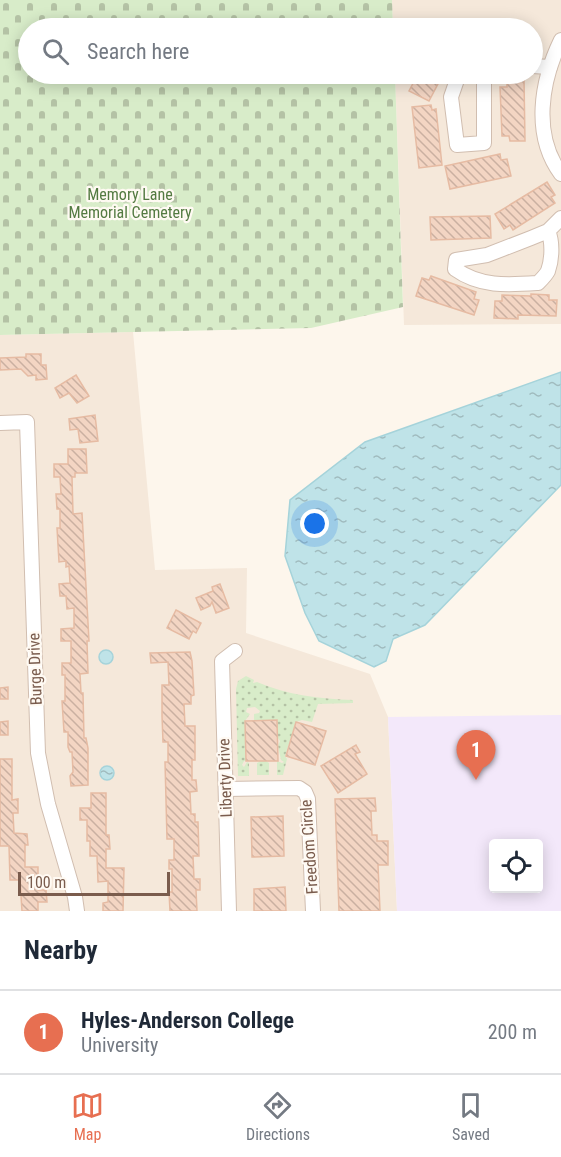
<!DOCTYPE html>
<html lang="en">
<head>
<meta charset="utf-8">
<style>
	:root { --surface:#fff; --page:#f2f2f3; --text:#1f2937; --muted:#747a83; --line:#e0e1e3; --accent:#e76f51 }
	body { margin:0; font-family:"Roboto Condensed",sans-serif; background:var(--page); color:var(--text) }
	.controls { position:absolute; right:18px; bottom:18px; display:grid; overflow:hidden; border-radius:6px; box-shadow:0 3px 15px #0003 }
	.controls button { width:54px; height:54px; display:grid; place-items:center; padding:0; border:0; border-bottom:2px solid var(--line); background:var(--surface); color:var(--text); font:30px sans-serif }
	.scale { position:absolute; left:18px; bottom:15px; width:152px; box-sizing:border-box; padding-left:6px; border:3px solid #7a5c4d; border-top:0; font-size:16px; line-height:21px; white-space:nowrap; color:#7a5c4d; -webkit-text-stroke:4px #fffaf3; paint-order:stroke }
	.you { position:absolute; left:315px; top:524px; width:21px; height:21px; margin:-15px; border:4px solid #fff; border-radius:50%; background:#1a73e8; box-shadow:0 0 0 9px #1a73e833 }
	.badge { display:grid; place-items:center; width:39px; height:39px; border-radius:50%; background:var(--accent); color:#fff; font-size:20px; font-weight:700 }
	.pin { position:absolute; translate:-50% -50px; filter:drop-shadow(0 2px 3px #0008) }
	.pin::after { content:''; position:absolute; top:32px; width:21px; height:18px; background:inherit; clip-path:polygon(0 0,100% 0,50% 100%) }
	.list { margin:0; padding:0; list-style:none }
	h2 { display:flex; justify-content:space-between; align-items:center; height:78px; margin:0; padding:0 24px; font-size:26px }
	h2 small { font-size:20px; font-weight:400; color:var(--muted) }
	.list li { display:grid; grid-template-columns:39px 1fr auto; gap:18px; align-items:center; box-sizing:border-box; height:84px; padding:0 24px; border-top:2px solid var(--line) }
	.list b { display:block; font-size:22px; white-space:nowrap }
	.list p { margin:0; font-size:20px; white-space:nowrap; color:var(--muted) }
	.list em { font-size:20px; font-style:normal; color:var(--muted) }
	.icon { flex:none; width:33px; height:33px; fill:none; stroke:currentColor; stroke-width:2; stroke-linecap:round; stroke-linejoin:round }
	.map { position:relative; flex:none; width:561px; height:911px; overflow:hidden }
	.search { position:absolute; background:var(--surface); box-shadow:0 3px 15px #0003; left:18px; right:18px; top:18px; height:66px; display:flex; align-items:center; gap:15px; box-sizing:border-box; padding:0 21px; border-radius:33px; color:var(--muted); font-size:22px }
	.sheet { height:162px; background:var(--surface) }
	nav { display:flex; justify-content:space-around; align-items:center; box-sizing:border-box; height:84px; border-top:2px solid var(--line); background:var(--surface); font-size:16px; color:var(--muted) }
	nav a { display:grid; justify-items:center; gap:3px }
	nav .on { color:var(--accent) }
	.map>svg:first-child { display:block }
	.residential { fill:#f5e8da }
	.education { fill:#f3e8fa; fill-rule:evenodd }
	.grass { fill:url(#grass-dots) }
	.cemetery { fill:url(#cemetery-stones) }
	.water { fill:url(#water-ripples); stroke:#a5d3da; stroke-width:1.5 }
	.building { fill:url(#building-back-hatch); stroke:#e6bba3; stroke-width:1.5 }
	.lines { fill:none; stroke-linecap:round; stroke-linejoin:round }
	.minor-casing { stroke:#d1beb0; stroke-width:16 }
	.minor { stroke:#fff; stroke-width:14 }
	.labels { text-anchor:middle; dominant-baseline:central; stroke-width:4.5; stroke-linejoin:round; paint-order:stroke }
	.park-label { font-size:16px; fill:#537a41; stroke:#fffaf3 }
	.street-label { font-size:16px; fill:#7a5c4d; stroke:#fffaf3 }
</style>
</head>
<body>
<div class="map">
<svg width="561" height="911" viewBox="0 0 561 911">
	<defs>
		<pattern id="grass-dots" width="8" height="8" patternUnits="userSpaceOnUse" patternTransform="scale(1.5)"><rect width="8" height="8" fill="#d8ecc9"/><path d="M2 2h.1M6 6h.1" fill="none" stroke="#b4c2a5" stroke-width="1.8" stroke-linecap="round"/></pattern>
		<pattern id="cemetery-stones" width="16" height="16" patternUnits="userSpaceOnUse" patternTransform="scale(1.5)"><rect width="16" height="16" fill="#d8ecc9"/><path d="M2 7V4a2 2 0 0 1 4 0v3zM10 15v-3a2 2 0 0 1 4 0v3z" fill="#b4c2a5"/></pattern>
		<pattern id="water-ripples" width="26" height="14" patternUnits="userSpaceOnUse" patternTransform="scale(1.5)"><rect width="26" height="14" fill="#bfe3e8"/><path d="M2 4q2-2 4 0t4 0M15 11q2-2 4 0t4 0" fill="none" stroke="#a0bbbe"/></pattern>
		<pattern id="building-back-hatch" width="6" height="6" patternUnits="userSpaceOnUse" patternTransform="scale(1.5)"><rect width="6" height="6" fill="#f3d5c3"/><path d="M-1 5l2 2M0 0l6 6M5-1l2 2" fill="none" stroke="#cab0a1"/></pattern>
	</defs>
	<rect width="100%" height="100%" fill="#fdf6ec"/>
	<!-- residential -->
	<g class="residential">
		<path d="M392,0H561V324L404,325L395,74H532V28H393Z"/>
		<path d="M133,332L155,570L247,568L246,633L370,674L388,717L397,911H0V335Z"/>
	</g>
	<!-- education -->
	<path class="education" d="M561,715V911H397L388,717ZM494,844H538V888H494Z"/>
	<!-- grass -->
	<g class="grass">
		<path d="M246,676L254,680L253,683L257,682C288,695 319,699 353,700V703L318,704L312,722L302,720L296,722L285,756L287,759L283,775H277V761L282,763L284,762L281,760L278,746L280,741L278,738L277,721L254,722V714L259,713L260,711L255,707L247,708L246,712L250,714L245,721L246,761H244L242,765L244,767L247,762L249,763V776H238L236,689L238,681Z"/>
		<path d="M265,752L266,761L269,763V775H257V763L259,762Z"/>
	</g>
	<!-- cemetery -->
	<path class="cemetery" d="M0,0H392L393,28H28V74H395L403,307L311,328L0,335Z"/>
	<!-- water -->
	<g class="water">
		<path d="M561,372V485L425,625L393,639L386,661L374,667L319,641L305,613L285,556L290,500L365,442Z"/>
		<circle cx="106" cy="657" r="7"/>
		<circle cx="107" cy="773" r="7"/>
	</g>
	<!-- building -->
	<g class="building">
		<path d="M418,74H432L441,78L429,101L409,91Z"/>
		<path d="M524,79L525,141H510L509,136H502L500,87H507V80Z"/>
		<path d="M431,105L432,110L436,109L442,165L419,168L412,107Z"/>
		<path d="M500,154L501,160L507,159L511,176L450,189L445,166Z"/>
		<path d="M547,182L555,195L551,197L555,203L513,230L510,225L504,229L495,214Z"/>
		<path d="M490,216L491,238L431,240L430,217Z"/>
		<path d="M431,276L476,292L474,299L479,300L474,315L416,296L422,278L429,280Z"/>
		<path d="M531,294L549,295V300H557L556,316L518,315V319L494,318L495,301H502V295L531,296Z"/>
		<path d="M26,354H41V365H46L47,379L36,380V375L28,376L21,369L0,370V358L26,357Z"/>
		<path d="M76,375L89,396L77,403L69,393L60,398L55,388Z"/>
		<path d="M95,415L98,441L80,443L78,429L70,430L69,419Z"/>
		<path d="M68,449H86L87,473H75V477H72L73,514L82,513L89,641H87L88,673L80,674L81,693H83L84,738H86L88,748V785L71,786L70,776L73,772L72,752H70L68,747V732H64L62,701H65V675H62V663H71V641H61V629L74,628V608L67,609L66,596H60L59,584L70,583L69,566L66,567V561L59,562L57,528H60V509H57L56,494H61L60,477H54V464H68Z"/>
		<path d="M220,584L229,608L216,613L212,602L210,606L201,610L196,598L213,591L212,587Z"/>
		<path d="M176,610L201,623L196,633L193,631L189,639L167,628Z"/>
		<path d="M190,652L192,661L194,695L191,696V704H184L185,726H195V760H192V780H196L197,791L190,792L191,814H195V822H198L199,856H193L194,879H200V890H196L197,911H170L169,892H172V869H169V860H174V839H167L165,762H168V742H163L162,716V685H169L168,662L151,663L150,653Z"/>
		<path d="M8,687V699H0V688Z"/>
		<path d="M277,720L278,761H246L245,721Z"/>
		<path d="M8,721V735H0V722Z"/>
		<path d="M296,722L326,731L315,765L286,756Z"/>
		<path d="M356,745L360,752L355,754L367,774L338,793L321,766Z"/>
		<path d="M0,759H12V800L18,799V813H13L14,833L27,834L28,845H25V867H38V890H46L47,902H38V911H22L20,880H10L9,846H0Z"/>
		<path d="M91,793H106V835H109L110,849H106V868H124L123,911H103V903L108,902V881L98,882L97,856H90V841H87V820H80V808H91Z"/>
		<path d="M375,798L376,811H371L372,835H377V841H388V865H378L380,911H339L335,799Z"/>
		<path d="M283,816L284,856L252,857L251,817Z"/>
		<path d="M285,887L286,911H254V889Z"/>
	</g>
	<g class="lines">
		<!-- minor casing -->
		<g class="minor-casing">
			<g id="minor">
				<path d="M561,40C541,81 532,135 561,174"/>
				<path d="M532,66L550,67"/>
				<path d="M459,74L451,97L457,145L484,143V74"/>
				<path d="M548,231C553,242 552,260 548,271C546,275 541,280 538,283C507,285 480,287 455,269L456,260L487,255L531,238L548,231L561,218"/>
				<path d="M0,423L27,422L38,753L48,804L75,897L77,911"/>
				<path d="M226,789L299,788L305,792L308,799L313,911"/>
				<path d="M229,911L222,661L235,651"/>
			</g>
		</g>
		<!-- minor -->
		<use href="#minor" class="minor"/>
	</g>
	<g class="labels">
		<!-- park labels -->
		<g class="park-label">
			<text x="130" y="194">Memory Lane<tspan x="130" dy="18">Memorial Cemetery</tspan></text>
		</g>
		<!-- street labels -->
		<g class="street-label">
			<text transform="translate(35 669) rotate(-92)">Burge Drive</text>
			<text transform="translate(225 778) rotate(-92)">Liberty Drive</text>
			<text transform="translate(309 847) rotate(-94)">Freedom Circle</text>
		</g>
	</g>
</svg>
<div class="controls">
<button><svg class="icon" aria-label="locate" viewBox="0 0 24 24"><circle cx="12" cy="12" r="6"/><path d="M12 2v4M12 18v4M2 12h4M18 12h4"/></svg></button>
</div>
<div class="scale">100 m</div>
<div class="you"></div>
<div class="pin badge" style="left:476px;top:780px">1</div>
<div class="search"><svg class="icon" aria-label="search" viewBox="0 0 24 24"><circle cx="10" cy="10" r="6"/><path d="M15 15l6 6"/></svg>Search here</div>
</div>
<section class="sheet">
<h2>Nearby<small></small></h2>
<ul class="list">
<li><span class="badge">1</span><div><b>Hyles-Anderson College</b><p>University</p></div><em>200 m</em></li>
</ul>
</section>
<nav>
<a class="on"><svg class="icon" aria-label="map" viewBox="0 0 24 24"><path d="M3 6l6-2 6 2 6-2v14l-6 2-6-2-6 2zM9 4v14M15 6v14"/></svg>Map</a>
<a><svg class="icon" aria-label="directions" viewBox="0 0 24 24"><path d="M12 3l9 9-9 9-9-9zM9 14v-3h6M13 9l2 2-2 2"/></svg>Directions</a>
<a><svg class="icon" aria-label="saved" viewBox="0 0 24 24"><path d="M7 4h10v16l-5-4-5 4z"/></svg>Saved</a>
</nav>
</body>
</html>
